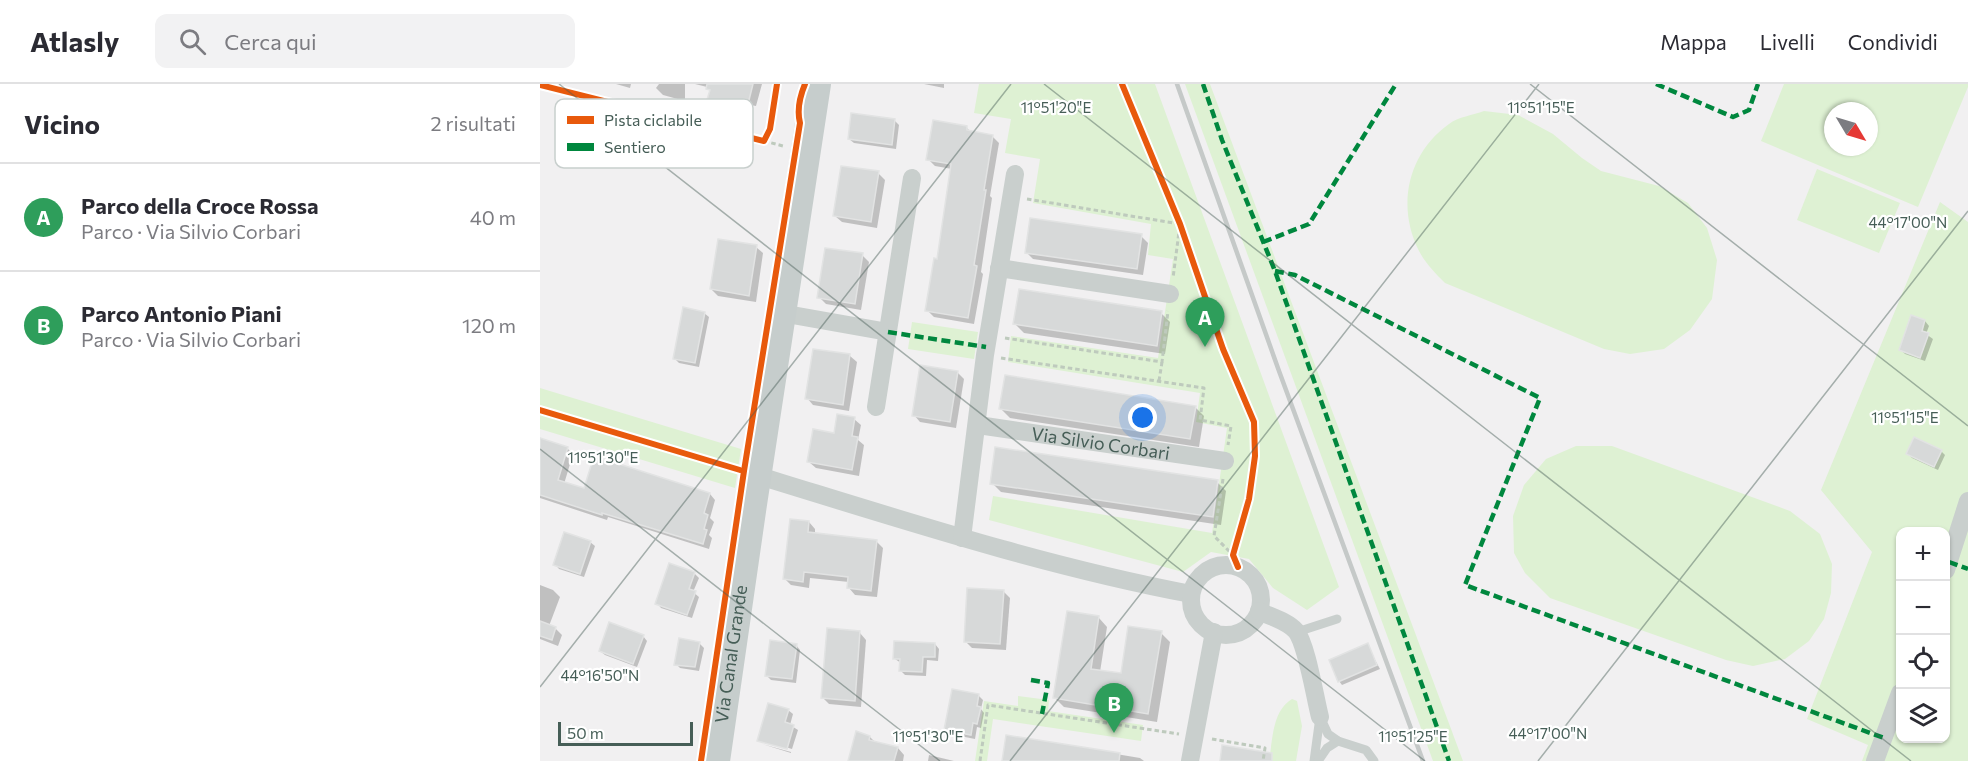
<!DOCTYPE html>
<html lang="it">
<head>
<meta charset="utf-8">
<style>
	:root { --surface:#fff; --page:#f2f2f3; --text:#2b2b33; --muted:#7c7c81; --line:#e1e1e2; --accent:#2563eb }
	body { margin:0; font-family:Commissioner,sans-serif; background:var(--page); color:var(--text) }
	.controls { position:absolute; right:18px; bottom:18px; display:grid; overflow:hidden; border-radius:12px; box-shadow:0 2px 4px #0004 }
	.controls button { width:54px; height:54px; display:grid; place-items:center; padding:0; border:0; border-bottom:2px solid var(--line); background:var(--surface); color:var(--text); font:30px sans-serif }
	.compass { position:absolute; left:1284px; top:18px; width:54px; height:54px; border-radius:50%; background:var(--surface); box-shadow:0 2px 4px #0004; rotate:128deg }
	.scale { position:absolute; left:18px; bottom:15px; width:135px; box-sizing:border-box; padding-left:6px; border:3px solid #465e57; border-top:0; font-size:16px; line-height:21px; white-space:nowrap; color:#465e57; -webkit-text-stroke:4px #fff; paint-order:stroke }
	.you { position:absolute; left:603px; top:334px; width:21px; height:21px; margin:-15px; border:4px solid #fff; border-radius:50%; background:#1a73e8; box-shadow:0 0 0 9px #1a73e833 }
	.badge { display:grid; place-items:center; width:39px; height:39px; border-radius:50%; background:var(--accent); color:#fff; font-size:20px; font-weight:700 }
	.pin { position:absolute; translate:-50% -50px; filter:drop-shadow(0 2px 3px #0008) }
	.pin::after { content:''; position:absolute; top:32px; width:21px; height:18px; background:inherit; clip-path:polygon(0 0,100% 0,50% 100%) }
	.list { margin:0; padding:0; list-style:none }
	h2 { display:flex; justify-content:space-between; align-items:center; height:78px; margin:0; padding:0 24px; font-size:26px }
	h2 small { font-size:20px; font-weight:400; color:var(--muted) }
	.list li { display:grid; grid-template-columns:39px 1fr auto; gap:18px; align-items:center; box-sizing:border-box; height:108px; padding:0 24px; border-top:2px solid var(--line) }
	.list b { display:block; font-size:22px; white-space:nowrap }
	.list p { margin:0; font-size:20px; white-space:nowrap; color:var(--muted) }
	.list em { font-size:20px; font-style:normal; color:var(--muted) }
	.icon { flex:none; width:33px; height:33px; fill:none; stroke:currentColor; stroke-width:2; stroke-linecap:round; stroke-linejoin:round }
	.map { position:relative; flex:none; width:1428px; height:677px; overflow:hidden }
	header { display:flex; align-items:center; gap:36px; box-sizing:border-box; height:84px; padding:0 30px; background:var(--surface); border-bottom:2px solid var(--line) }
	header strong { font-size:28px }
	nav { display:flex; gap:33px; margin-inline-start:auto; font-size:21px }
	.search { width:420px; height:54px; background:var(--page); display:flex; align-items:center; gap:15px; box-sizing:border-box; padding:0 21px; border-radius:12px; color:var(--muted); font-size:22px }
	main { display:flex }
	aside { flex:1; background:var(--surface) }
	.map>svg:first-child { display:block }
	.green { fill:#def1d3; fill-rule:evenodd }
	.shadow { fill:#0003 }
	.building { fill:#d7d9d9; stroke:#e2e3e3; stroke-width:1.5 }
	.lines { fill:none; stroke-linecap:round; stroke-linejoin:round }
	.path { stroke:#becabd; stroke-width:3; stroke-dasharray:4.5 3; stroke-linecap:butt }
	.service { stroke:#c9cfcd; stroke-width:9 }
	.minor { stroke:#c9cfcd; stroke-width:18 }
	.primary { stroke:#c6cdcc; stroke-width:30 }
	.rail { stroke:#c5c9c8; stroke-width:4.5 }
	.quiet { stroke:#00873e; stroke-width:4.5; stroke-dasharray:9 4.5; stroke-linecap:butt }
	.cycleway-casing { stroke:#fff; stroke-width:10 }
	.cycleway { stroke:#e8590c; stroke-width:6 }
	.ticks { fill:none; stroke:#465e57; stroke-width:1.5; stroke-opacity:0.45 }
	.labels { text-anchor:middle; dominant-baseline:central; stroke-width:4.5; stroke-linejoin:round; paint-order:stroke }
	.street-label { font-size:18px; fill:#465e57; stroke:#fff }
	.key { fill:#fff; stroke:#c8cfcd; stroke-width:1.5 }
	.key-label { font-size:16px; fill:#465e57 }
	.ticks-label { font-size:15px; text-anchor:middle; fill:#465e57; stroke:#fff; stroke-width:4.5; stroke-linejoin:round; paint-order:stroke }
</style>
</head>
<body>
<header>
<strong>Atlasly</strong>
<div class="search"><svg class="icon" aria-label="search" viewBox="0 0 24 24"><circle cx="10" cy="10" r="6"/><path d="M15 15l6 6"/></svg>Cerca qui</div>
<nav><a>Mappa</a><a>Livelli</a><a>Condividi</a></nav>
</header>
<main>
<aside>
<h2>Vicino<small>2 risultati</small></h2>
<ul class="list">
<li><span class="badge" style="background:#2e9e5b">A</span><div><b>Parco della Croce Rossa</b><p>Parco · Via Silvio Corbari</p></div><em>40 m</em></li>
<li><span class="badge" style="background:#2e9e5b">B</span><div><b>Parco Antonio Piani</b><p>Parco · Via Silvio Corbari</p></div><em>120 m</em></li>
</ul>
</aside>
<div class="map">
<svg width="1428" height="677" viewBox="0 0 1428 677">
	<rect width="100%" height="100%" fill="#f1f0f1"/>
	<!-- green -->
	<g class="green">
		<path d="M439,0H615L799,503L767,526L733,504L709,475L671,468L643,488L449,436L453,412L672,449L687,344L656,338L660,309L468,278L471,252L618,274L633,175L608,171L611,140L493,119L500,75L465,69L471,35L434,29Z"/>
		<path d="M645,0H670L923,677H893Z"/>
		<path d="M1244,0H1428V3L1378,123L1221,57ZM1293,27H1329V63H1293Z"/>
		<path d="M944,27L978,31L1013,50L1042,74L1061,87L1119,102L1148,119L1167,144L1177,176L1172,215L1150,246L1124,265L1090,270L1064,265L905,199C895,189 886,180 879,167C856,122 868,69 909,40C918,33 933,31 944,27Z"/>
		<path d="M1277,85L1360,119L1339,169L1257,136Z"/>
		<path d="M1400,118L1428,138V677H1322L1328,661L1267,635L1332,468L1281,406ZM1360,448H1406V654H1360Z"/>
		<path d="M372,238L438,248L434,275L368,265Z"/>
		<path d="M0,304L201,365L195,404L0,345Z"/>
		<path d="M1036,362H1072L1250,427L1280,450L1292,480L1291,509L1284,535L1269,557L1245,575L1213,582L1186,576L1010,514L985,489L974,469L973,432L984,401L1006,375Z"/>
		<path d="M478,612L509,616L508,627L603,641L601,657L453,635L447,677H435L444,617L478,622Z"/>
		<path d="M752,615L757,617L762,642L756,677H729C733,655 732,627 752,615Z"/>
	</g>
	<!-- shadow -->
	<g class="shadow">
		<path d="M76,0H91L90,4Z"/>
		<path d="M119,0H145V17L123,11L116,4Z"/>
		<path d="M155,0H222L216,22L210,21L206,37L174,28L167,21L171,4Z"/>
		<path d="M384,0H404V4Z"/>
		<path d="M354,36L359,41L356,65L314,59L309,55Z"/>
		<path d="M427,44L432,49L452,52L459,59L450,112L452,114L441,188L443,190L434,240L394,233L387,226L398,176L412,85L395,82L388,75Z"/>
		<path d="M338,89L345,96L337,144L302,138L295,132Z"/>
		<path d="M601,152L608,159L603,191L493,175L486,168Z"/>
		<path d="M216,163L223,169L216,218L178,212L171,205Z"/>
		<path d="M322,171L329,178L321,226L286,220L279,213Z"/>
		<path d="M164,229L169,233L159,283L139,279L135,275Z"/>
		<path d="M621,229L630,238L625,270L484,249L475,240Z"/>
		<path d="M1385,237L1389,242L1386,250L1393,255L1385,277L1365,270L1361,266Z"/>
		<path d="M310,272L317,278L309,327L273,321L267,314Z"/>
		<path d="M417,288L424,295L416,344L380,338L374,331Z"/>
		<path d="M655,323L664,332L659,363L470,334L461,325Z"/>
		<path d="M314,335L321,341L318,356L324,361L319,392L276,384L269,378L295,351Z"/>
		<path d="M0,356L27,364L33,370L24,400L45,406L170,410L175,416L170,434L174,438L169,451L172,454L169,465L68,433L67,436L0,414Z"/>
		<path d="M1401,367L1405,371L1398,386L1372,374L1368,370Z"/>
		<path d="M677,398L686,407L681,441L461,408L452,399Z"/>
		<path d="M269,438L275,445V450L336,457L343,464L337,513L315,511L309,504V498L270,494L269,504L251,501L245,495Z"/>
		<path d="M50,458L55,462L44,493L19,485L15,480Z"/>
		<path d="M154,489L159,494L153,508L159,513L152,534L121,524L117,519Z"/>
		<path d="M0,501L13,506L20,513L9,542L15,544L22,551L18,562L0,555Z"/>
		<path d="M463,507L470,514L466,566L432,564L425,557Z"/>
		<path d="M559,534L567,543L560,588L582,591L621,549L630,558L617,638L524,623L515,614Z"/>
		<path d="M320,549L326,556L321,623L289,620L283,614Z"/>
		<path d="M103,552L107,557L97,583L65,571L60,567Z"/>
		<path d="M159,559L164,564L159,587L140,584L136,580Z"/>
		<path d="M395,560L399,565L398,577L387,576L386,592L365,591L361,587V579L355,575Z"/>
		<path d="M256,561L260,566L256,599L231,596L227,592Z"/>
		<path d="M827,561L840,585L802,601L799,597Z"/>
		<path d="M438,611L443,616L441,625L444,629L441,644L437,643L435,655L410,650L406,646Z"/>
		<path d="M248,626L253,630L250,641L258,646L252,665L222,656V659L219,656Z"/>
		<path d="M468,652L600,674L604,677H464Z"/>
		<path d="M330,653L336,659L358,664L364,671L363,677H309Z"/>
		<path d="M222,660L251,668V669Z"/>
		<path d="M389,671L414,677H415H388Z"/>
	</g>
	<!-- building -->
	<g class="building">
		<path d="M167,0H213L209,16L204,15L199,31L165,22L170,6L166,5Z"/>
		<path d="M311,29L355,35L352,61L308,55Z"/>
		<path d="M393,36L427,42V46L453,51L444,106H446L434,181L437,182L428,234L385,227L394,174L397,175L411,80L386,76Z"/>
		<path d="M301,82L339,87L331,138L293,132Z"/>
		<path d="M490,134L602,150L597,185L485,169Z"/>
		<path d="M178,155L217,161L209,212L170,205Z"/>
		<path d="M285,164L323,169L315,220L277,214Z"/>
		<path d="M479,205L622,227L617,262L473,240Z"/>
		<path d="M143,223L165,228L155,279L133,275Z"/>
		<path d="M1371,231L1385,236L1382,247L1389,249L1380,274L1359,266Z"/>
		<path d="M273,265L310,270L303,321L265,315Z"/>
		<path d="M380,281L418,287L410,338L372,332Z"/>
		<path d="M465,291L656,322L650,355L459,325Z"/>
		<path d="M297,330L315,333L312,352L318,353L312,386L267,378L273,345L294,349Z"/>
		<path d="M1374,353L1402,366L1394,383L1366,370Z"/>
		<path d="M0,354L28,363L18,396L44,404L54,372L170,409L164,429L168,431L164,445L167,446L163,460L62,429V431L0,411Z"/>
		<path d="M455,363L678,396L673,433L450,400Z"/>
		<path d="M250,435L269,437L268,448L337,456L331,507L307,504L308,493L264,488L263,498L243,495Z"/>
		<path d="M24,448L51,457L40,490L13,481Z"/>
		<path d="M129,479L155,488L149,505L156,507L147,531L115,520Z"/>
		<path d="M427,504L464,506L460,560L424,558Z"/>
		<path d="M527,527L559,532L551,585L581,589L588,542L622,547L608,630L513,614Z"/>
		<path d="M0,537L16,543L12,556L0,552Z"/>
		<path d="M69,538L104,551L93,580L59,567Z"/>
		<path d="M287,544L320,547L315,617L281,614Z"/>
		<path d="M139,554L160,558L155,583L134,581Z"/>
		<path d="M230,556L257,560L252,595L225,592Z"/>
		<path d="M354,557L395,559V573H383L382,588L359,587L360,575H353Z"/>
		<path d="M828,559L837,581L798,598L789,576Z"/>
		<path d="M412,605L439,610L437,622L441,623L437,640L433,639L431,651L404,646Z"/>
		<path d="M228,619L249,625L245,638L254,641L247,665L217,657Z"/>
		<path d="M316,647L330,652L329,656L358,663L354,677H308Z"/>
		<path d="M466,651L580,669L579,677H462Z"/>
		<path d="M682,661L732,669V677H680Z"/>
	</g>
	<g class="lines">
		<!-- path -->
		<g class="path">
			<path d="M224,57L243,62"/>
			<path d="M487,115L640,140L633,194"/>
			<path d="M465,254L622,278L628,227"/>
			<path d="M461,274L664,304L660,336L691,342L688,361"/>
			<path d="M619,297L622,278"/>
			<path d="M683,395L674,452L693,471"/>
			<path d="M672,655L725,664L723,677"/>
			<path d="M440,677L448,621L639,650"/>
		</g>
		<!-- service -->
		<g class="service">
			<path d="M757,548L797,535"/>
			<path d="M780,633L788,650L798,657L826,666L834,677"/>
			<path d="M774,677L780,633"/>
			<path d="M778,677L787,664L798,657"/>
		</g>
		<!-- minor -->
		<g class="minor">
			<path d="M459,184L630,210"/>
			<path d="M241,229L348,248"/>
			<path d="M336,323L372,94"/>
			<path id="s1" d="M438,341L685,377"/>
			<path d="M216,391C360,435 503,482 651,510"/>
			<path d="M422,454L445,271L475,90"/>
			<circle cx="686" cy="516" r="35"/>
			<path d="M1406,486L1428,417"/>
			<path d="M719,527C731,533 747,537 756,547C767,561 775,614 780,633"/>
			<path d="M650,677L674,548"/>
			<path d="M1335,677L1360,609"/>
		</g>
		<!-- primary -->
		<path class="primary" id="s2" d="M175,677L212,420L276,0"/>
		<!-- rail -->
		<path class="rail" d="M637,0L739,287L883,677"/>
		<!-- quiet -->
		<g class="quiet">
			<path d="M663,0L682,56L735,187L909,677"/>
			<path d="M1116,0L1193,33L1209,26L1218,0"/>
			<path d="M723,158L769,140L856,0"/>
			<path d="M735,187L755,191L1000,314L925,501L1344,654"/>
			<path d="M348,248L446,263"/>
			<path d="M1409,478L1428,485"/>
			<path d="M491,596L508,599L502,630"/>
		</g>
		<!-- cycleway casing -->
		<g class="cycleway-casing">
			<g id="cycleway">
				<path d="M582,0L640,140L683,265L714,338L715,372L709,415L693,471L698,483"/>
				<path d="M0,1L224,57L230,45L237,0"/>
				<path d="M0,326L200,386"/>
				<path d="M161,677L204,387L260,39C257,27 260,12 265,0"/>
			</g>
		</g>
		<!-- cycleway -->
		<use href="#cycleway" class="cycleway"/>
	</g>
	<!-- ticks -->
	<path class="ticks" d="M19,0L885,677M504,0L1371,677M990,0L1428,342M0,365L400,677M0,603L471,0M470,677L999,0M998,677L1428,127"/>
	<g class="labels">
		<!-- street labels -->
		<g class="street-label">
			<text stroke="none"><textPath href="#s1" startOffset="124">Via Silvio Corbari</textPath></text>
			<text stroke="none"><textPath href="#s2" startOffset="108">Via Canal Grande</textPath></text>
		</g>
	</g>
	<!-- legend -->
	<rect x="15" y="15" width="198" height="69" rx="9" class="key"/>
	<rect x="27" y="32" width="27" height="8" fill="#e8590c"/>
	<rect x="27" y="59" width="27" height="8" fill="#00873e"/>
	<g class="key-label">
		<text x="64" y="42">Pista ciclabile</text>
		<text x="64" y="69">Sentiero</text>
	</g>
	<g class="ticks-label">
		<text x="516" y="29">11°51'20"E</text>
		<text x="1001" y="29">11°51'15"E</text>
		<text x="1368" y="144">44°17'00"N</text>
		<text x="1365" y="339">11°51'15"E</text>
		<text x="63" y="379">11°51'30"E</text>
		<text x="60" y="597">44°16'50"N</text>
		<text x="1008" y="655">44°17'00"N</text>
		<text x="388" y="658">11°51'30"E</text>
		<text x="873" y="658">11°51'25"E</text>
	</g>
</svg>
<div class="controls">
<button>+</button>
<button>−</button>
<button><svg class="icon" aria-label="locate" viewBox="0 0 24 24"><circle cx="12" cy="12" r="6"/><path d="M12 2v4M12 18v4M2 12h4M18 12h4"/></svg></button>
<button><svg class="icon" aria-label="layers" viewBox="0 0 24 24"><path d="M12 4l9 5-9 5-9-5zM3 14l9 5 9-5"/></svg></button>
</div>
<svg class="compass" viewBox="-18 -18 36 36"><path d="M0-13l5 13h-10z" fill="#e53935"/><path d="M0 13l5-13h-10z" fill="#7c7c81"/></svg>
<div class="scale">50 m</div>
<div class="you"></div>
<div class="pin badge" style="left:665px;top:263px;background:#2e9e5b">A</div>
<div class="pin badge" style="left:574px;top:649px;background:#2e9e5b">B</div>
</div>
</main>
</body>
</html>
